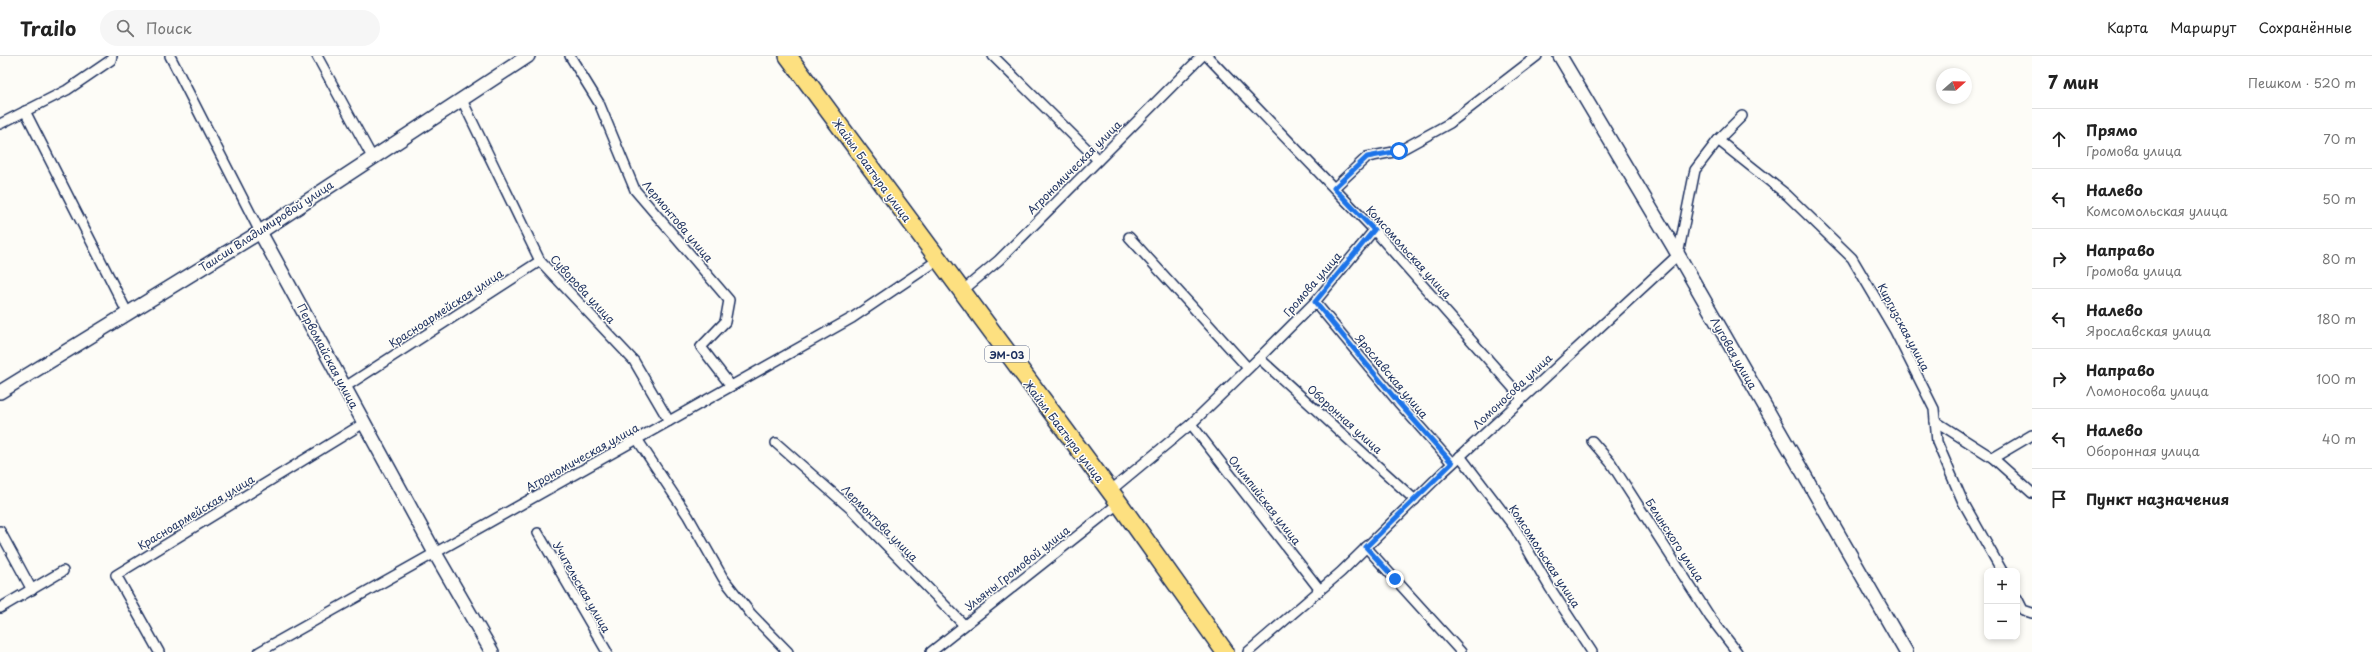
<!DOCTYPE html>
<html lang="ru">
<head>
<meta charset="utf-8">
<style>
	:root { --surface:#fff; --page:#f6f6f6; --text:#222; --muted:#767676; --line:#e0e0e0 }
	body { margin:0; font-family:"Playpen Sans",sans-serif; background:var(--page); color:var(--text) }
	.controls { position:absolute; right:12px; bottom:12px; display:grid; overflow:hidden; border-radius:8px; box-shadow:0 2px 6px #0003 }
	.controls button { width:36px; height:36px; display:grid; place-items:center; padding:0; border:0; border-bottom:1px solid var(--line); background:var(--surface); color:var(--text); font:20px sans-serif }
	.compass { position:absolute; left:1936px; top:12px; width:36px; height:36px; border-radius:50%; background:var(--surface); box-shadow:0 2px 6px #0003; rotate:70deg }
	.stop { position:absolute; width:12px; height:12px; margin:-9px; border:3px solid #1a73e8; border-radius:50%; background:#fff }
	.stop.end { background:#1a73e8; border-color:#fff; box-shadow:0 1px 4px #0008 }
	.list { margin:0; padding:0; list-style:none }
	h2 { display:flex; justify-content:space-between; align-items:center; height:52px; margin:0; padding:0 16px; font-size:17px }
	h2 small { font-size:13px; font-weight:400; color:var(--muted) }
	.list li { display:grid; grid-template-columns:26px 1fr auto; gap:12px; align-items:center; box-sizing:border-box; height:60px; padding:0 16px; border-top:1px solid var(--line) }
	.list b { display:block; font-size:15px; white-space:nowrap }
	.list p { margin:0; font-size:13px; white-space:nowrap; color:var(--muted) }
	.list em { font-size:13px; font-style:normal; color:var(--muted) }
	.icon { flex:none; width:22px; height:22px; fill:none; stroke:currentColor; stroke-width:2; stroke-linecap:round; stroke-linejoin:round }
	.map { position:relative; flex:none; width:2032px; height:596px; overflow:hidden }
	header { display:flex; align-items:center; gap:24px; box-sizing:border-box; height:56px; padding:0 20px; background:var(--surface); border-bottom:1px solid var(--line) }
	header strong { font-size:19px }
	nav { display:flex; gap:22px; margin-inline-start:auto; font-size:14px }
	.search { width:280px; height:36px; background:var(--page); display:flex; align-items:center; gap:10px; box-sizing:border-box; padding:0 14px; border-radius:22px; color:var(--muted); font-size:15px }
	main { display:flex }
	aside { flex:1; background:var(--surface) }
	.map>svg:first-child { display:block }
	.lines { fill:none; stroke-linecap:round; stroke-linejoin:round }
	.street-casing { stroke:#1b2f5e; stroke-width:12 }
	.secondary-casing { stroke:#1b2f5e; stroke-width:16 }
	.highway-casing { stroke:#1b2f5e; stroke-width:20 }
	.street { stroke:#fdfcf7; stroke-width:9 }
	.secondary { stroke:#fdfcf7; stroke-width:13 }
	.highway { stroke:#fde080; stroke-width:17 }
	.route { stroke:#1a73e8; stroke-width:5 }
	.labels { text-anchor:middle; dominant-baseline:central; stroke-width:3; stroke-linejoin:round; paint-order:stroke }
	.shield { fill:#fdfcf7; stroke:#5f6c8c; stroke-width:1 }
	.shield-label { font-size:10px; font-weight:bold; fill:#1b2f5e }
	.street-label { font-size:11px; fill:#1b2f5e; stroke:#fdfcf7 }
</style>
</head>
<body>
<header>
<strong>Trailo</strong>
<div class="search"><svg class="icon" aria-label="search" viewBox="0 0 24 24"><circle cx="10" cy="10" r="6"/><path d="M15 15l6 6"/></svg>Поиск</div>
<nav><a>Карта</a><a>Маршрут</a><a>Сохранённые</a></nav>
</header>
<main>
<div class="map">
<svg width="2032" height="596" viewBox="0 0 2032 596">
	<rect width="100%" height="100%" fill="#fdfcf7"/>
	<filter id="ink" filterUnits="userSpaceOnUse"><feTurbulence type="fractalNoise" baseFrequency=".025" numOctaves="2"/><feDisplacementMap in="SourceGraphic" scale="8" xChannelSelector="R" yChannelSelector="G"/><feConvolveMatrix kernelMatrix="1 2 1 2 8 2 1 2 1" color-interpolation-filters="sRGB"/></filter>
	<g filter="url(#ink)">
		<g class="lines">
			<!-- street casing -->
			<g class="street-casing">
				<g id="street">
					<path d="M170,0L260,176"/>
					<path d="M317,0L372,101"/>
					<path d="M570,0L599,47L635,134L729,244L725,266L701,291L731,330"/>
					<path d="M993,0L1098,104"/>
					<path d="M1207,0L1374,174L1522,342"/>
					<path d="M462,44L540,205L634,305L669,365"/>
					<path d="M25,55L127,256"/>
					<path d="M0,68L67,34L111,4L112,0"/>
					<path d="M1718,84L1787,139L1852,202L1895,275L1934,353L1937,386L1963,446L2002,515"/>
					<path d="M1334,132L1367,101L1399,95L1450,67L1537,0"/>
					<path d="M1129,181L1248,312"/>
					<path d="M961,236L999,204L1202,0"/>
					<path d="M1315,246L1398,346L1452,407"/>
					<path d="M1259,302L1415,444"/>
					<path d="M345,331L540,205"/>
					<path d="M1935,365L1993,402L2032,379"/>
					<path d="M1191,368L1320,534"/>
					<path d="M637,383L688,460L723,522L751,558L788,596"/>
					<path d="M1592,385L1611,407L1710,561L1737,596"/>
					<path d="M776,387L851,453L964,569"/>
					<path d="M1460,400L1515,472L1550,532L1592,596"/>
					<path d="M1993,402L2032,437"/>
					<path d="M1110,435L1191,368L1259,302L1315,246L1374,174"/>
					<path d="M0,475L32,534"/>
					<path d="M538,477L607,596"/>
					<path d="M1366,491L1461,596"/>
					<path d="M2017,542L2023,554L2032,557"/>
					<path d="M0,552L63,515"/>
					<path d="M159,596L116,519L364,367"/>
					<path d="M259,596L852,262L938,204"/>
					<path d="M931,596L1119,447"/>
					<path d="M1248,596L1341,516L1441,418L1678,199L1695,114L1718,84L1742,60"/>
				</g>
			</g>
			<!-- secondary casing -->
			<g class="secondary-casing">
				<g id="secondary">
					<path d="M1560,0L1673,190L1906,596"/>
					<path d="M260,176L435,497L492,596"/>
					<path d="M0,336L260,176L528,0"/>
				</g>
			</g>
			<!-- highway casing -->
			<g class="highway-casing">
				<path id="highway" d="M788,0L1119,447L1225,596"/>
			</g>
			<!-- street -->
			<use href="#street" class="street"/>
			<!-- secondary -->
			<use href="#secondary" class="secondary"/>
			<!-- highway -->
			<use href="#highway" class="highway"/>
		</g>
	</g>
	<g class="lines" filter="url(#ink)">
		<!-- route -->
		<path class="route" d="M1395,523L1366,491L1452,407L1398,346L1315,246L1374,174L1334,132L1367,101L1399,95"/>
	</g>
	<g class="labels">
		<!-- shield labels -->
		<rect class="shield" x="985" y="290" width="44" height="16" rx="3"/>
		<g class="shield-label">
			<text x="1007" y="298">ЭМ-03</text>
		</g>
		<!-- street labels -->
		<g class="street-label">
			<text transform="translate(1074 111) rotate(-45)">Агрономическая улица</text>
			<text transform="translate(872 114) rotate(54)">Жайыл Баатыра улица</text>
			<text transform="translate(678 165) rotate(50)">Лермонтова улица</text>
			<text transform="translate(266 170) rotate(-33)">Таисии Владимировой улица</text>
			<text transform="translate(1409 196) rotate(48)">Комсомольская улица</text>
			<text transform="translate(1312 228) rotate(-49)">Громова улица</text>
			<text transform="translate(583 233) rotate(47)">Суворова улица</text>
			<text transform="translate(446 252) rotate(-33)">Красноармейская улица</text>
			<text transform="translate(1904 271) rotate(62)">Киргизская улица</text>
			<text transform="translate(1734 297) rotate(60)">Луговая улица</text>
			<text transform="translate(328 300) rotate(62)">Первомайская улица</text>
			<text transform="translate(1392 320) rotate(50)">Ярославская улица</text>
			<text transform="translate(1512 335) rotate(-43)">Ломоносова улица</text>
			<text transform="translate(1345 363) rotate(42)">Оборонная улица</text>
			<text transform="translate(1064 375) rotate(53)">Жайыл Баатыра улица</text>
			<text transform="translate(582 401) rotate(-29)">Агрономическая улица</text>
			<text transform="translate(1265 444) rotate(52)">Олимпийская улица</text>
			<text transform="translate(196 456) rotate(-31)">Красноармейская улица</text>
			<text transform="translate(880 467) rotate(45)">Лермонтова улица</text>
			<text transform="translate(1675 484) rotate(57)">Белинского улица</text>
			<text transform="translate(1545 500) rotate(57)">Комсомольская улица</text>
			<text transform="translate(1017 512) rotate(-38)">Ульяны Громовой улица</text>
			<text transform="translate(582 531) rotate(60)">Учительская улица</text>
		</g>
	</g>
</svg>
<div class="controls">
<button>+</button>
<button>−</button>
</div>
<svg class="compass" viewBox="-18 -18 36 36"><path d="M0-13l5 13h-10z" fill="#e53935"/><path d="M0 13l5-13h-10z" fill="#767676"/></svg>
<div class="stop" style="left:1399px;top:95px"></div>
<div class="stop end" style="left:1395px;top:523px"></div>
</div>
<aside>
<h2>7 мин<small>Пешком · 520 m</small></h2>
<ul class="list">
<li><svg class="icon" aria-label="ahead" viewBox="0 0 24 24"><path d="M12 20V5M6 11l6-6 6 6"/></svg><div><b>Прямо</b><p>Громова улица</p></div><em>70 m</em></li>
<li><svg class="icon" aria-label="left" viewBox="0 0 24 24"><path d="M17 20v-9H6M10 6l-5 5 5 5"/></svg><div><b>Налево</b><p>Комсомольская улица</p></div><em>50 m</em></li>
<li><svg class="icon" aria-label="right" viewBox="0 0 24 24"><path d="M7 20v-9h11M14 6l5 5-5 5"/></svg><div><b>Направо</b><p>Громова улица</p></div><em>80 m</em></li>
<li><svg class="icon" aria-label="left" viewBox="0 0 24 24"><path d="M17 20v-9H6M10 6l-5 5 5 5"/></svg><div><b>Налево</b><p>Ярославская улица</p></div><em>180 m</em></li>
<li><svg class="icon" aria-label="right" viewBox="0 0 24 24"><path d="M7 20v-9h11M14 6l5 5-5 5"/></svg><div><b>Направо</b><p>Ломоносова улица</p></div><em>100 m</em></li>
<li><svg class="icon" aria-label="left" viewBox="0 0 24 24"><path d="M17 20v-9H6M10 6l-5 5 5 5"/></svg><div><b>Налево</b><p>Оборонная улица</p></div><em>40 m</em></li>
<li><svg class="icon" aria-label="arrive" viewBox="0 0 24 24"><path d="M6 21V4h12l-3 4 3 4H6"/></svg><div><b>Пункт назначения</b></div></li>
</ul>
</aside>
</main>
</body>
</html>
